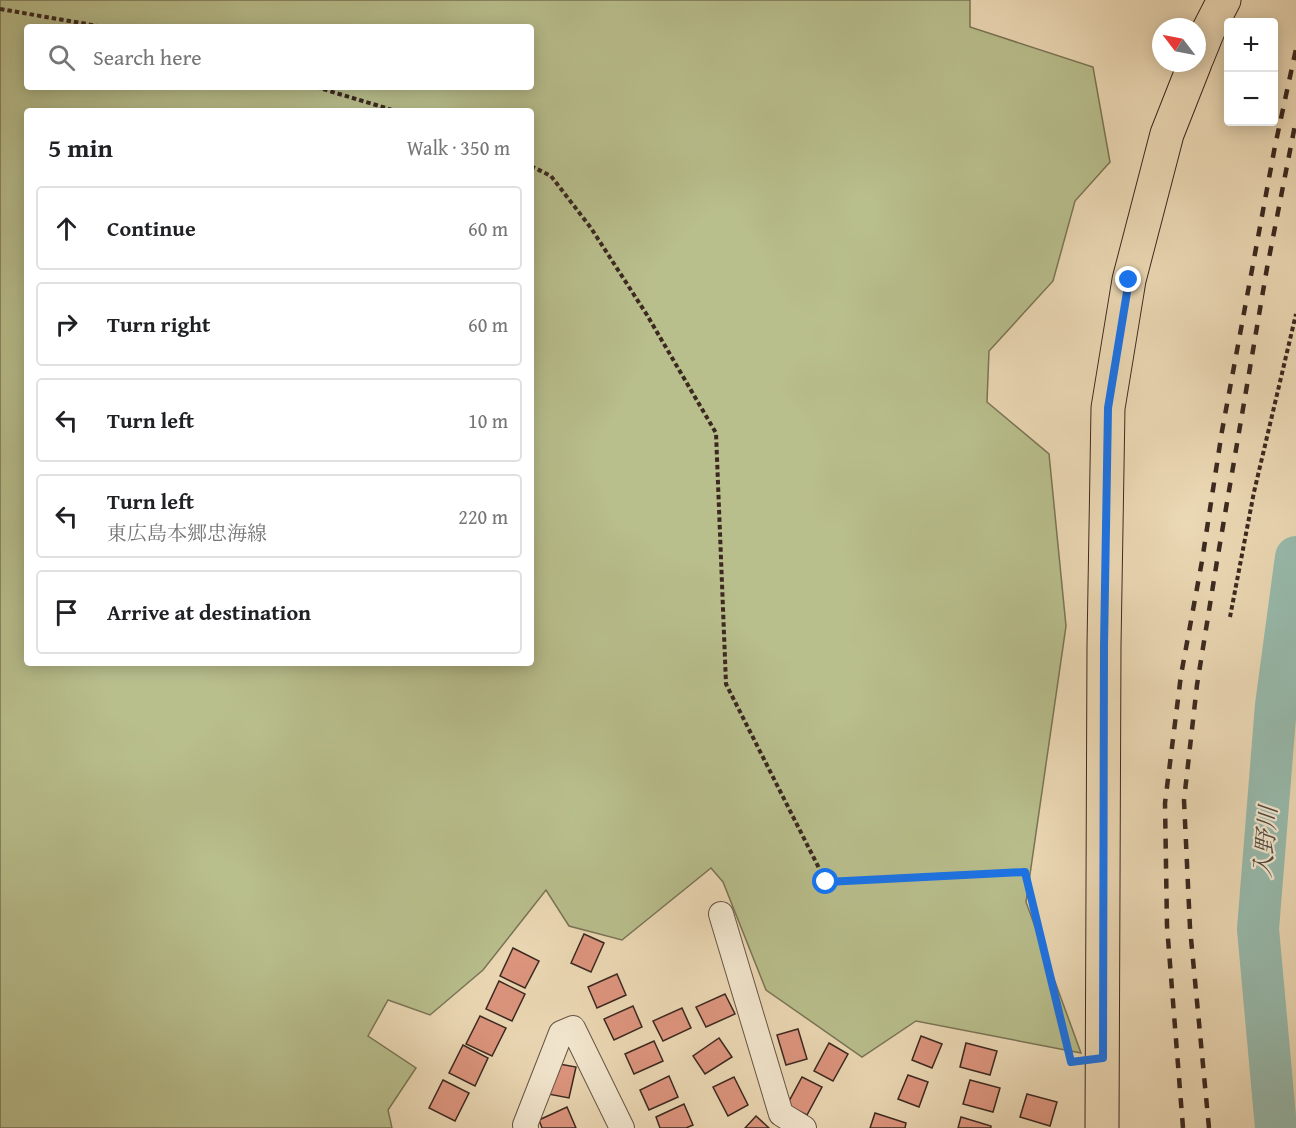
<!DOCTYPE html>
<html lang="en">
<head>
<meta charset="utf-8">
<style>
	:root { --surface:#fff; --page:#f2f2f2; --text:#202124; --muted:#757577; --line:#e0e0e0 }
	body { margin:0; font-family:"Gentium Book Plus","Noto Serif JP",serif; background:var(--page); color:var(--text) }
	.controls { position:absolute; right:18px; top:18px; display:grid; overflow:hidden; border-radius:6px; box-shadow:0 3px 15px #0003 }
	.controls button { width:54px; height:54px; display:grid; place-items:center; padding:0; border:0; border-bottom:2px solid var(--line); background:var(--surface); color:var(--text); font:30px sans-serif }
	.compass { position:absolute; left:1152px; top:18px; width:54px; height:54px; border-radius:50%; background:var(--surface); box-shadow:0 3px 15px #0003; rotate:302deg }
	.stop { position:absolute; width:18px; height:18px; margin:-14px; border:4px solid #1a73e8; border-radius:50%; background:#fff }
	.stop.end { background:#1a73e8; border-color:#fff; box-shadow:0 2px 6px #0008 }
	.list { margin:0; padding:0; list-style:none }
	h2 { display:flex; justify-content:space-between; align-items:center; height:78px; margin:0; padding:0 24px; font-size:26px }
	h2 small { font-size:20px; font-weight:400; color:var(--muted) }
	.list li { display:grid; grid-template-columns:39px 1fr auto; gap:18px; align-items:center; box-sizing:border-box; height:84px; margin:0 12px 12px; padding:0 12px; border:2px solid var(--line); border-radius:6px }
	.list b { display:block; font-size:22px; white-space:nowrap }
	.list p { margin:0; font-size:20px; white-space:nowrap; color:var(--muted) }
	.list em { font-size:20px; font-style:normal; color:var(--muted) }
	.icon { flex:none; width:33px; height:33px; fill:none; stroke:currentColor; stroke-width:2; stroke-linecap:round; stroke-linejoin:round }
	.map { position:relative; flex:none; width:1296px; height:1128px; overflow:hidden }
	.search { position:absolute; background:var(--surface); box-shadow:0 3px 15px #0003; left:24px; top:24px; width:510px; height:66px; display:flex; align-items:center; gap:15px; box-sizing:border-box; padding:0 21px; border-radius:6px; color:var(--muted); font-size:22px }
	.panel { position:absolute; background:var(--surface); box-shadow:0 3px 15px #0003; left:24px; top:108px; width:510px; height:558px; border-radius:6px }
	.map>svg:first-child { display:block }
	.green { fill:#b8be8c; stroke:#7a7456; stroke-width:1.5; fill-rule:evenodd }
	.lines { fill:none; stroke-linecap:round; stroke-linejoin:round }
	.river { stroke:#98baac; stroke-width:42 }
	.building { fill:#dd957e; stroke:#3b2920; stroke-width:1.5 }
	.minor-casing { stroke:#675545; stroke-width:26 }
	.primary-casing { stroke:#3b2920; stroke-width:35 }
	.path { stroke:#3b2920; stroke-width:4; stroke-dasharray:4.5 3; stroke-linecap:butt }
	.minor { stroke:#f2e6ce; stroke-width:24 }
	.primary { stroke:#ebd8b4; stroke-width:33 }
	.rail { stroke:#3b2920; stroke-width:4.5; stroke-dasharray:10 10; stroke-linecap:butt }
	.route { stroke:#1a73e8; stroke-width:8 }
	.labels { text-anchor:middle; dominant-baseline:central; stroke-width:4.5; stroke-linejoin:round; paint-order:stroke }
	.water-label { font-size:24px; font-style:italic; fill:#524d43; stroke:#f2e6ce }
</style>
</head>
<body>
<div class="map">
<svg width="1296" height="1128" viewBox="0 0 1296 1128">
	<rect width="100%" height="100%" fill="#ebd8b4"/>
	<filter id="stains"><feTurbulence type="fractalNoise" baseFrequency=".00333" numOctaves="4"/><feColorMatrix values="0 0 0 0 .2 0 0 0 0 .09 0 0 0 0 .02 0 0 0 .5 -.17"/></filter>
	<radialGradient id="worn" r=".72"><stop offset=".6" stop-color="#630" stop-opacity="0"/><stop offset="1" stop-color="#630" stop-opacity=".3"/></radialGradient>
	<!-- green -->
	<path class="green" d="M0,0H970V27L1093,67L1110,162L1075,201L1053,281L989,351L987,402L1049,454L1066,626L1026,902L1081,1053L916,1021L862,1057L766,990L723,882L711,868L622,940L569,926L546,890L483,970L430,1015L388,1000L368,1036L416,1068L388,1110L392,1128H0ZM27,27H531V87H27ZM27,111H531V663H27Z"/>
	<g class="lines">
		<!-- river -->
		<path class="river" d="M1276,1128L1258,929L1276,705L1296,557"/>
	</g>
	<!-- building -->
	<g class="building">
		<path d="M584,934L604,943L591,972L571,963Z"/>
		<path d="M513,948L539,961L525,988L500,976Z"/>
		<path d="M617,974L626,995L597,1008L588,987Z"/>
		<path d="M499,981L525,994L512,1021L486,1009Z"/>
		<path d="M725,994L735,1014L706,1027L696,1007Z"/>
		<path d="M633,1006L642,1027L614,1040L604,1019Z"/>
		<path d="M682,1008L691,1028L663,1041L653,1021Z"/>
		<path d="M480,1016L506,1028L492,1056L466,1044Z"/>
		<path d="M798,1029L807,1059L786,1065L777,1035Z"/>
		<path d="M921,1036L942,1044L932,1068L912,1060Z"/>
		<path d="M719,1038L732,1057L705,1074L693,1056Z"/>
		<path d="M654,1041L663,1061L634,1074L625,1054Z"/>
		<path d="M829,1043L848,1054L833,1081L814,1071Z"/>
		<path d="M966,1043L997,1051L990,1075L960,1067Z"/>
		<path d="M463,1045L488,1058L475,1086L449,1073Z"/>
		<path d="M554,1063L576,1067L569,1098L548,1094Z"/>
		<path d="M908,1075L928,1082L919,1107L898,1099Z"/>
		<path d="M669,1076L678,1097L649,1110L640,1090Z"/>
		<path d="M734,1077L748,1105L728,1116L713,1087Z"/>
		<path d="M802,1077L822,1087L807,1115L787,1105Z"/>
		<path d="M443,1080L469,1093L455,1121L429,1108Z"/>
		<path d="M970,1080L1000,1088L993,1112L963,1104Z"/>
		<path d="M1027,1094L1057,1102L1050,1126L1020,1117Z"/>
		<path d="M684,1104L693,1125L686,1128H660L656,1117Z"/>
		<path d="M567,1107L576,1128H542L539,1120Z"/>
		<path d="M875,1113L906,1123L905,1128H870Z"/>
		<path d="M756,1116L769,1128H745Z"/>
		<path d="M961,1117L991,1126V1128H958Z"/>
	</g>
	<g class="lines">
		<!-- minor casing -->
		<g class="minor-casing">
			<g id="minor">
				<path d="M721,914L781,1114L804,1128"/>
				<path d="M526,1128L525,1125L561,1033L573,1028L622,1128"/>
			</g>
		</g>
		<!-- primary casing -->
		<g class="primary-casing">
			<g id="primary">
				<path d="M1197,58L1208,31L1224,0"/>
				<path d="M1102,1128L1104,646L1108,408L1129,280L1167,134L1195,63"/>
			</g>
		</g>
		<!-- path -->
		<g class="path">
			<path d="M0,9L104,27"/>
			<path d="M316,87L396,111"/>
			<path d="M531,166L551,176L591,228L647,315L716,433L726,684L826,882L1025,872L1071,1062L1076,1061"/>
			<path d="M1230,617L1254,492L1296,314"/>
		</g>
		<!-- minor -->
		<use href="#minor" class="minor"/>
		<!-- primary -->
		<use href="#primary" class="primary"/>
		<!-- rail -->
		<g class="rail">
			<path d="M1183,1128L1167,926L1165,803L1181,675L1202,561L1222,431L1275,146L1296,49"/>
			<path d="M1209,1128L1190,928L1184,800L1197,685L1217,561L1267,268L1296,120"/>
		</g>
	</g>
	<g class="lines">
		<!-- route -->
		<path class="route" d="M826,882L1025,872L1071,1062L1103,1058L1104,646L1108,408L1129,280"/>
	</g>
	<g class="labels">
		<!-- water labels -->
		<g class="water-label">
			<text transform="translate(1265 842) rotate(-85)">入野川</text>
		</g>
	</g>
	<rect width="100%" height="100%" filter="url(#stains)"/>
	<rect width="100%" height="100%" fill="url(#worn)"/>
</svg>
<div class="controls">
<button>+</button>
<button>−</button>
</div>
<svg class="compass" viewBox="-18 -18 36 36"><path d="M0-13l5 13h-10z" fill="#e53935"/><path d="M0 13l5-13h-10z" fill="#757577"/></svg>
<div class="stop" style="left:826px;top:882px"></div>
<div class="stop end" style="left:1129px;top:280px"></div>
<div class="search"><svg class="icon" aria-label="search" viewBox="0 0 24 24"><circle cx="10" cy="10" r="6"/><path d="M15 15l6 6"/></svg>Search here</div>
<section class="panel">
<h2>5 min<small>Walk · 350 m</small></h2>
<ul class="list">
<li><svg class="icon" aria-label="ahead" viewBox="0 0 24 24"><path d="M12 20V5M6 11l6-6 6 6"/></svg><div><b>Continue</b></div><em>60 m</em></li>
<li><svg class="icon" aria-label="right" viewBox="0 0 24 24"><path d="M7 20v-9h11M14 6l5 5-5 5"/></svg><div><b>Turn right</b></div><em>60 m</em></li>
<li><svg class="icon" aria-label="left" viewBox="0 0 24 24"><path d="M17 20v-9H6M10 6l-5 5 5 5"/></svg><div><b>Turn left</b></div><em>10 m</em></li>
<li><svg class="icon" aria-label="left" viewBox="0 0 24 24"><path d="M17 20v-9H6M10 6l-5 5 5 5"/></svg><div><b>Turn left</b><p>東広島本郷忠海線</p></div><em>220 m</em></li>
<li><svg class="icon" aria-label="arrive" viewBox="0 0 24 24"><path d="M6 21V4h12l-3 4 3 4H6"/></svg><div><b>Arrive at destination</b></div></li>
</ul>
</section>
</div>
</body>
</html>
